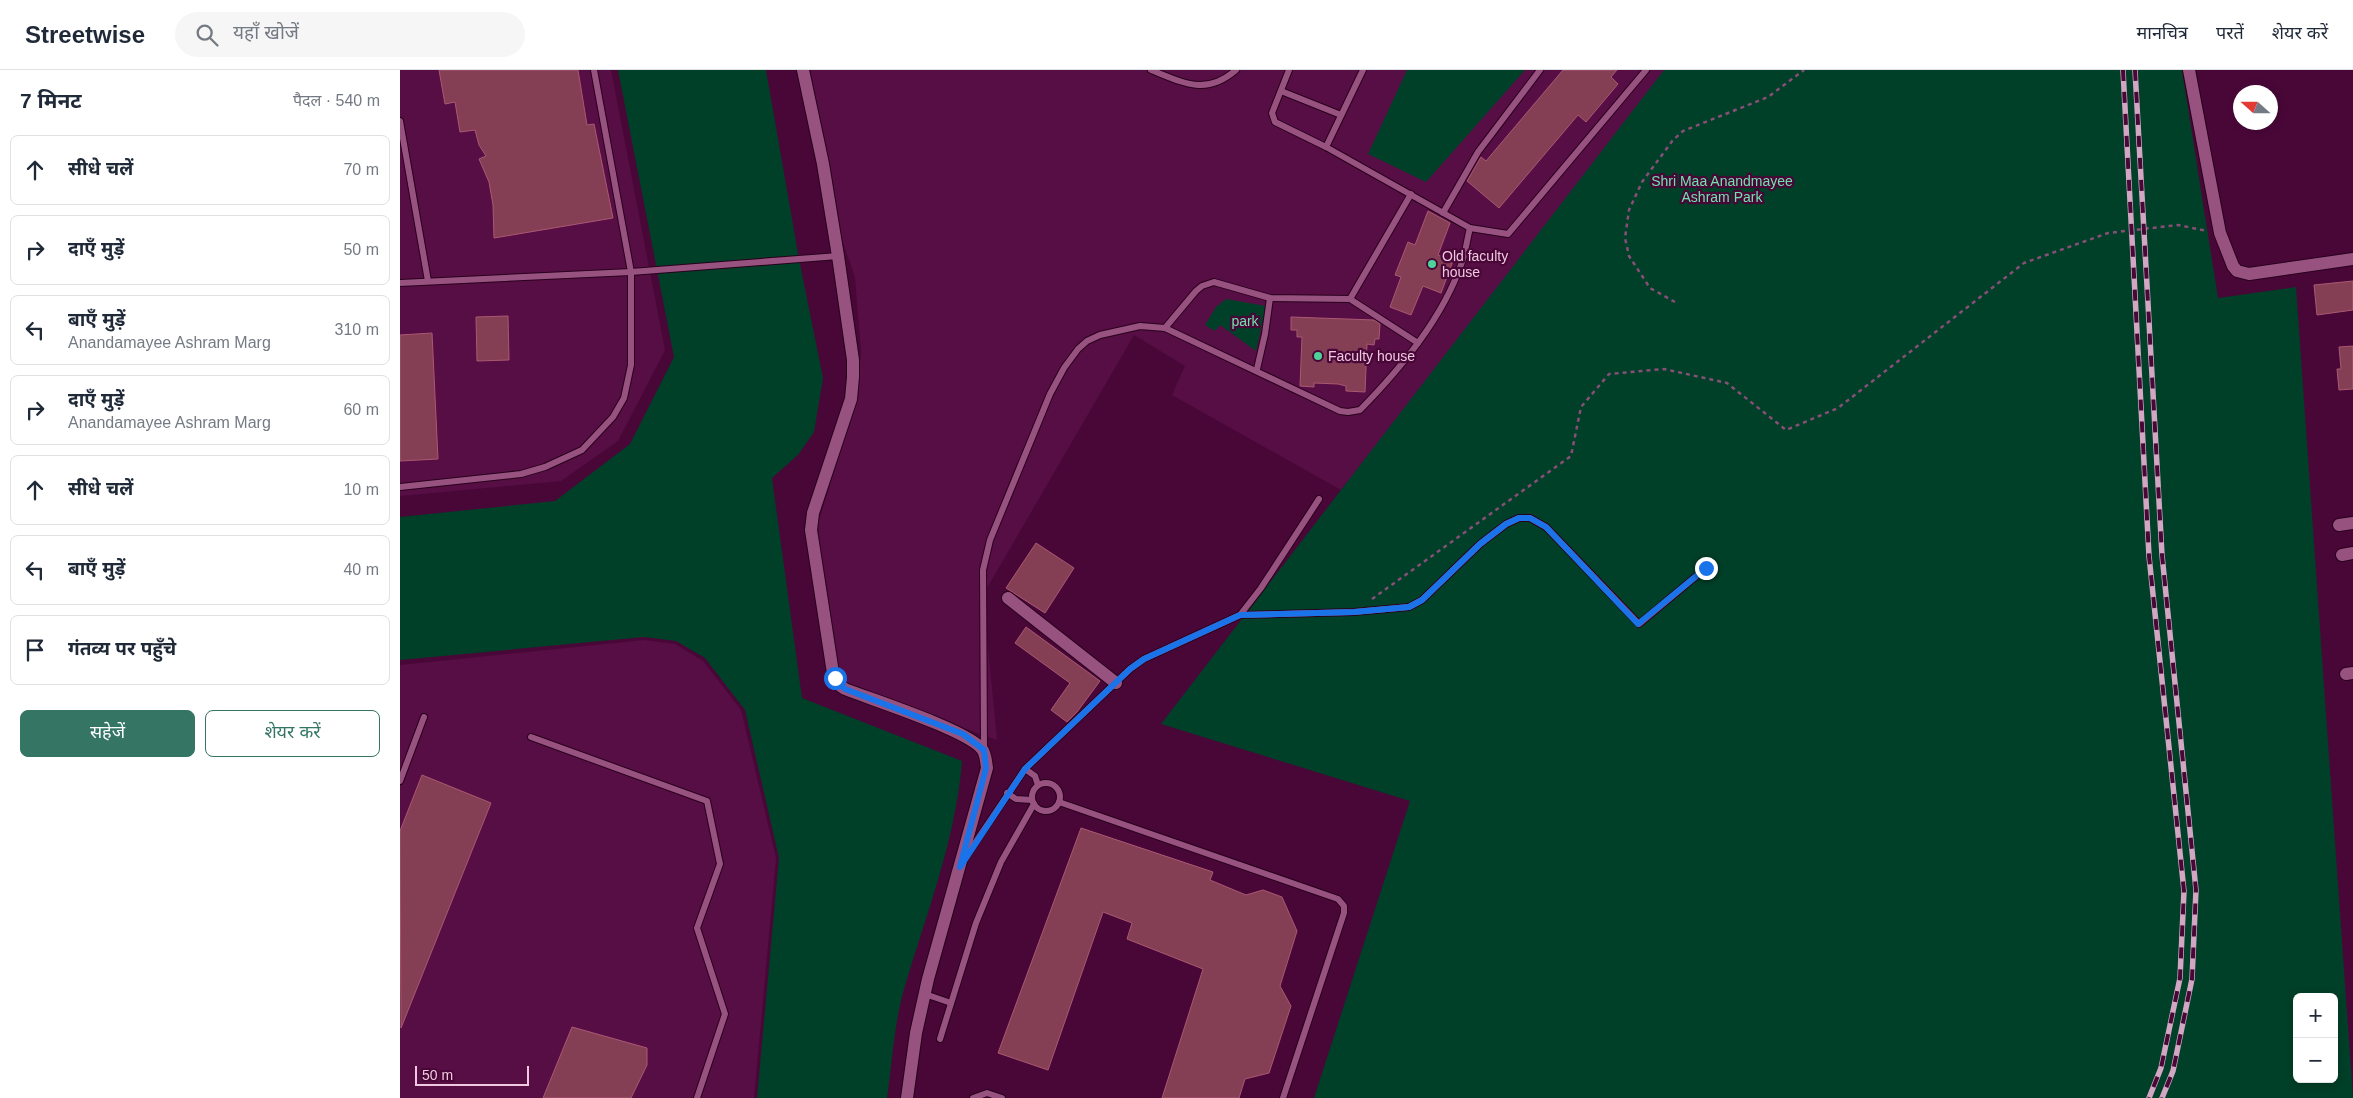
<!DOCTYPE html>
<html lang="hi">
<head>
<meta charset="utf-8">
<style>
	:root { --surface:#fff; --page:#f6f6f7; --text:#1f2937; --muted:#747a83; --line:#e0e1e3; --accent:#347564 }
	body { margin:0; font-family:Arial,"Noto Sans Devanagari",sans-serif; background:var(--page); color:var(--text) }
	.controls { position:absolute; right:15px; bottom:15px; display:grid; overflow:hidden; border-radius:8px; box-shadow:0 2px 8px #0003 }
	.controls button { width:45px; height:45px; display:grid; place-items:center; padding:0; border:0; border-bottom:1px solid var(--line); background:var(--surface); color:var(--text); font:25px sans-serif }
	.compass { position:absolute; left:1833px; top:15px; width:45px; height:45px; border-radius:50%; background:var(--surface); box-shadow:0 2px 8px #0003; rotate:291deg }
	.scale { position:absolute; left:15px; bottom:12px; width:114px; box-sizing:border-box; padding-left:5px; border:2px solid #f0c8e0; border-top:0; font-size:14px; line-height:18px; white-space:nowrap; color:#f0c8e0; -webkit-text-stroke:4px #490738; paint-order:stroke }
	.stop { position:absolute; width:15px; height:15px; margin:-11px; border:4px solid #1a73e8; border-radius:50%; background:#fff }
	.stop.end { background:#1a73e8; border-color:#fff; box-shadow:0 1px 5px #0008 }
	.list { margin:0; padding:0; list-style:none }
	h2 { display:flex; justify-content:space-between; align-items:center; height:65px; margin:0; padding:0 20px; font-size:21px }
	h2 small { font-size:16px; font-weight:400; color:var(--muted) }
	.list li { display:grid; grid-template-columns:32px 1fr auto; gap:15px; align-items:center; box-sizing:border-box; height:70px; margin:0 10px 10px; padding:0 10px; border:1px solid var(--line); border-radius:8px }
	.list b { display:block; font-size:19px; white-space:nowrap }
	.list p { margin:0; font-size:16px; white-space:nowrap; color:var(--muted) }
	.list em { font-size:16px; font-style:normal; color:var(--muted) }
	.actions { display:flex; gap:10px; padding:15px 20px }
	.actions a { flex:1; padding:11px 0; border:1px solid var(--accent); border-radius:8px; text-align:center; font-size:18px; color:var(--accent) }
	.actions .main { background:var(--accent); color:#fff }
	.icon { flex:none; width:28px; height:28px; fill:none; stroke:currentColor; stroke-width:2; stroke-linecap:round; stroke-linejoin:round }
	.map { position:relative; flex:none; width:1953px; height:1028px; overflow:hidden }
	header { display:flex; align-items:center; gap:30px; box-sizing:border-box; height:70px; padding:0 25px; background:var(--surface); border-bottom:1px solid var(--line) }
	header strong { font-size:24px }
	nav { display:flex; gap:28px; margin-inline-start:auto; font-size:18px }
	.search { width:350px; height:45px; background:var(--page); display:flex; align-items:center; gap:12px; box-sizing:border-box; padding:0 18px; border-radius:28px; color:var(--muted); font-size:19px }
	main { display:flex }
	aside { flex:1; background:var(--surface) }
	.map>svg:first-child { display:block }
	.built { fill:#570e44 }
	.green { fill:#003f28; fill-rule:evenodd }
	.building { fill:#853f55; stroke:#aa5872 }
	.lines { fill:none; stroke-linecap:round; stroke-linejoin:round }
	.lane-casing { stroke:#28001c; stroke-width:8 }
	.street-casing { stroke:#28001c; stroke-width:14 }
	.path { stroke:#874f77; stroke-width:2.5; stroke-dasharray:4 4; stroke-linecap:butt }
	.lane { stroke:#985280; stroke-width:6 }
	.street { stroke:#985280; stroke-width:12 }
	.rail-casing { stroke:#d3a7c3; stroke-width:5.5 }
	.rail { stroke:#490738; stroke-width:4; stroke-dasharray:11; stroke-linecap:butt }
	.route { stroke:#1a73e8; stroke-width:6 }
	.poi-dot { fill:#4dd39a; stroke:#490738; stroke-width:2 }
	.labels { text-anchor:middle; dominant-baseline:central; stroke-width:4.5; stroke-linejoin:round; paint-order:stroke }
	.park-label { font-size:14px; fill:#71e2ad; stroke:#490738 }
	.poi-label { font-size:14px; fill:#f0c8e0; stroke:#490738; text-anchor:start }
</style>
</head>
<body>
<header>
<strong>Streetwise</strong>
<div class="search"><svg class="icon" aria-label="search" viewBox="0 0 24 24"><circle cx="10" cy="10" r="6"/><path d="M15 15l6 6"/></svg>यहाँ खोजें</div>
<nav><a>मानचित्र</a><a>परतें</a><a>शेयर करें</a></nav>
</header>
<main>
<aside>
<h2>7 मिनट<small>पैदल · 540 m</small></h2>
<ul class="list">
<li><svg class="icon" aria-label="ahead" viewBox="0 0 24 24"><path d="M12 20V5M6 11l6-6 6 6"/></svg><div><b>सीधे चलें</b></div><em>70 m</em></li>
<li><svg class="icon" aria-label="right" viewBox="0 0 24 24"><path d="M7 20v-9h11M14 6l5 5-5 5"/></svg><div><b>दाएँ मुड़ें</b></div><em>50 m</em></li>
<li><svg class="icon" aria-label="left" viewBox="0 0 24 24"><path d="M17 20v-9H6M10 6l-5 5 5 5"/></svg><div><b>बाएँ मुड़ें</b><p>Anandamayee Ashram Marg</p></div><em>310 m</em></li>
<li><svg class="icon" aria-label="right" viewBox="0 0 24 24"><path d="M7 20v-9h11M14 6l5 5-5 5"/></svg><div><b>दाएँ मुड़ें</b><p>Anandamayee Ashram Marg</p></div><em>60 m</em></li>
<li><svg class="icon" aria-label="ahead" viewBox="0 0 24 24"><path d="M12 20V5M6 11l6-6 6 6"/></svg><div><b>सीधे चलें</b></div><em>10 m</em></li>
<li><svg class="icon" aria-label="left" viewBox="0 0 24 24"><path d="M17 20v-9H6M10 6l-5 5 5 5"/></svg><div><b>बाएँ मुड़ें</b></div><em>40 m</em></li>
<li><svg class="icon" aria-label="arrive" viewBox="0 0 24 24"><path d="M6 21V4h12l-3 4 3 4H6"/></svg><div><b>गंतव्य पर पहुँचे</b></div></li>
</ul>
<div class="actions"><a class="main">सहेजें</a><a>शेयर करें</a></div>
</aside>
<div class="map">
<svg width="1953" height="1028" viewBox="0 0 1953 1028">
	<rect width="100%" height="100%" fill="#490738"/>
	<!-- built -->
	<g class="built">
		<path d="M0,0H211L265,280L218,371L161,411L0,426Z"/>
		<path d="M410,0H1266L941,420L772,325L785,296L734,265L583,525L597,670L446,615L428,575L418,454L458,323L461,281L455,207L442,170Z"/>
		<path d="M244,570L275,574L303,591L341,640L376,788L354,1028H0V595Z"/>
	</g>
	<!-- green -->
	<g class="green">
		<path d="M218,0H366L399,189L423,308L414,362L398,385L372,408L402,628L562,691C556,770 525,847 503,923C494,956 492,994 487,1028H357L379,788L345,640L305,588L276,571L244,567L0,590V447L155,431L230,374L274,287Z"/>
		<path d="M1007,0H1125L1026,112L968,84Z"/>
		<path d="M1264,0H1782L1818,228L1896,217L1953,1028H914L1010,731L761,654ZM1897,927H1934V1009H1897Z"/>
		<path d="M826,229L866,236L856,281L820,255L815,261L805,255L816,237Z"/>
	</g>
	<!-- building -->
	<g class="building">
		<path d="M39,0H178L187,55L194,54L213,148L94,168L93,135L89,112L79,89L86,86L79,75L75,60L60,62L55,32L45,34Z"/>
		<path d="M1163,0H1217L1211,7L1218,14L1186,52L1178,45L1099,138L1067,111L1081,87L1086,91Z"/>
		<path d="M1028,141L1050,153L1038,185L1053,191L1041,223L1023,216L1011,245L990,237L1001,207L995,205L1008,172L1015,175Z"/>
		<path d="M1953,211V240L1917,245L1914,215Z"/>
		<path d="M108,246L109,290L77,291L76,247Z"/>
		<path d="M891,247L974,250L980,254L979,269H975L974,275L967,274L965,322L946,321V316L938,314L914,313V317L900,316L902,267H897V260H891Z"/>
		<path d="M32,263L38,389L0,391V265Z"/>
		<path d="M1953,276V319L1939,320L1937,299H1941L1939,277Z"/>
		<path d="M636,473L674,498L645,543L606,518Z"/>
		<path d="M626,557L700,611L677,642L667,652L651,640L670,613L615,573Z"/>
		<path d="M22,705L91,733L1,958L0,761Z"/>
		<path d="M681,758L813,802L810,810L846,825L863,820L882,827L897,861L880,916L891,936L869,1003L845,1009L839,1028H762L803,899L727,869L732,853L703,842L648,1000L598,983Z"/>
		<path d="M172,957L247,978V995L231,1028H143Z"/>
	</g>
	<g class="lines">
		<!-- lane casing -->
		<g class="lane-casing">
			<g id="lane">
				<path d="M751,0C784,13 806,26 836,0"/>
				<path d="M889,0L872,43L875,52L926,77L1070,158"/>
				<path d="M881,21L941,45"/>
				<path d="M0,51L28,211"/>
				<path d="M926,77L963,0"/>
				<path d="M1043,143L1078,82L1140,0"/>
				<path d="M0,213L231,202L438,186"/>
				<path d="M950,229L1018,273"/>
				<path d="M765,258L796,221L802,216L814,212L870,228L950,229L1011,124"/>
				<path d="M857,299L865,264L870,228"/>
				<path d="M0,417L121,404L145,397L182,380L213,347L224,328L231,295V202L194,0"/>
				<path d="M840,545L861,518L919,429"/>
				<path d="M131,667L307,731L320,794L297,858L325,944L297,1028"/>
				<path d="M584,679L583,500L590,470L650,324L664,298L678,279L687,271L700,265L740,256L765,258L940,341L948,342L960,340C1001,298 1043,248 1062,192C1066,181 1067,169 1070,158L1108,164L1246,0"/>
				<path d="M625,699L635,706L638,715"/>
				<path d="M0,711L24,647"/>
				<circle cx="646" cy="727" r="14"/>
				<path d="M607,723L616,729L632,730"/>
				<path d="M659,732L938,829L944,836V843L883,1028"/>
				<path d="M567,785L625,699L730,599L744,589L840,545L954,542L1009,537L1022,530L1080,474L1106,454L1119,448H1130L1146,457L1239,554L1306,498"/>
				<path d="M525,924L551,933"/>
				<path d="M540,969L576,853L601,792L634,734"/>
				<path d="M573,1028L587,1023L602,1028"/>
			</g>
		</g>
		<!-- street casing -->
		<g class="street-casing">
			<g id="street">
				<path d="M403,0L423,94L438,186L453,290V307L451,329L413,443L411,460L433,603L439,615L445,619C473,630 567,660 582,679C586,684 586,692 587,698L528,909L516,963L507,1028"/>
				<path d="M1789,0L1820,163L1833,196L1837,201L1849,204L1953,189"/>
				<path d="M1939,455L1953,453"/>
				<path d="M1942,485L1953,483"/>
				<path d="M608,528L716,613"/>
				<path d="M1946,604L1953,603"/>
			</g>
		</g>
		<!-- path -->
		<g class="path">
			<path d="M1275,232L1250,218L1229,186L1225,168L1229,140L1242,112L1273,70L1283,61L1368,27L1404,0"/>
			<path d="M972,529L1171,386L1181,337L1209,304L1264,299L1327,313L1386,360L1438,338L1624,193L1708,163L1778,155L1807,161"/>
		</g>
		<!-- lane -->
		<use href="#lane" class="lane"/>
		<!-- street -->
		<use href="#street" class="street"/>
		<!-- rail casing -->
		<g class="rail-casing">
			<g id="rail">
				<path d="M1723,0L1749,486L1784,821L1780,908L1761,998L1749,1028"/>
				<path d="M1735,0L1762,485L1796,820L1792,909L1773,1001L1762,1028"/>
			</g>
		</g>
		<!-- rail -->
		<use href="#rail" class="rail"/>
	</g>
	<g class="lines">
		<!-- route -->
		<path class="route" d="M435,608L445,619L563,664L584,680L586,698L560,797L625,699L730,599L744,589L840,545L954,542L1009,537L1022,530L1080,474L1106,454L1119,448H1130L1146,457L1238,554L1306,498"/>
	</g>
	<!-- markers -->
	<g class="poi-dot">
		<circle cx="1032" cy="194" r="5"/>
		<circle cx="918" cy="286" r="5"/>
	</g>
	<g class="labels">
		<!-- park labels -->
		<g class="park-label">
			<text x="1322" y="111">Shri Maa Anandmayee<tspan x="1322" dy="16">Ashram Park</tspan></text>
			<text x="845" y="251">park</text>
		</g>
		<!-- poi labels -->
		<g class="poi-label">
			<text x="1042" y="186">Old faculty<tspan x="1042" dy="16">house</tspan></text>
			<text x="928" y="286">Faculty house</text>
		</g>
	</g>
</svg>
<div class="controls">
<button>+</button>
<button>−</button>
</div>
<svg class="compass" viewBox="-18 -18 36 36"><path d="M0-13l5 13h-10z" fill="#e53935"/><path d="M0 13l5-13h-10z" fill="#747a83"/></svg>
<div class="scale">50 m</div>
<div class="stop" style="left:435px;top:608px"></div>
<div class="stop end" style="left:1306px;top:498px"></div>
</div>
</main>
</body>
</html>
